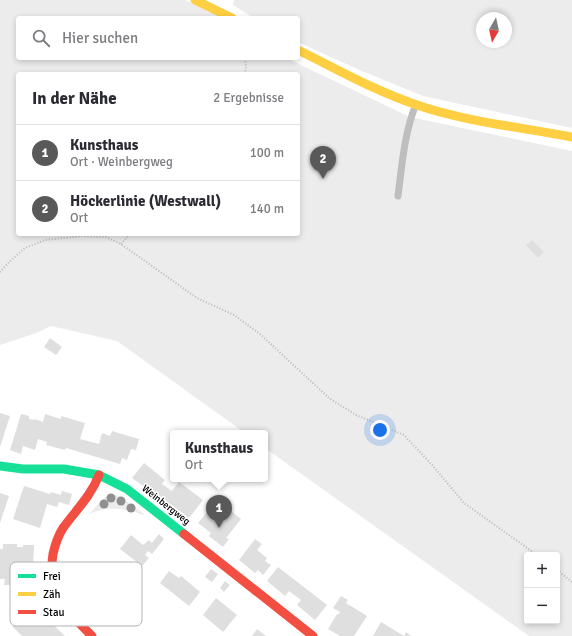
<!DOCTYPE html>
<html lang="de">
<head>
<meta charset="utf-8">
<style>
	:root { --surface:#fff; --page:#f7f7f7; --text:#2b2b33; --muted:#7c7c81; --line:#e1e1e2; --accent:#595959 }
	body { margin:0; font-family:Signika,sans-serif; background:var(--page); color:var(--text) }
	.controls { position:absolute; right:12px; bottom:12px; display:grid; overflow:hidden; border-radius:4px; box-shadow:0 2px 6px #0003 }
	.controls button { width:36px; height:36px; display:grid; place-items:center; padding:0; border:0; border-bottom:1px solid var(--line); background:var(--surface); color:var(--text); font:20px sans-serif }
	.compass { position:absolute; left:476px; top:12px; width:36px; height:36px; border-radius:50%; background:var(--surface); box-shadow:0 2px 6px #0003; rotate:189deg }
	.you { position:absolute; left:380px; top:430px; width:14px; height:14px; margin:-10px; border:3px solid #fff; border-radius:50%; background:#1a73e8; box-shadow:0 0 0 6px #1a73e833 }
	.badge { display:grid; place-items:center; width:26px; height:26px; border-radius:50%; background:var(--accent); color:#fff; font-size:13px; font-weight:700 }
	.pin { position:absolute; translate:-50% -33px; filter:drop-shadow(0 1px 2px #0008) }
	.pin::after { content:''; position:absolute; top:21px; width:14px; height:12px; background:inherit; clip-path:polygon(0 0,100% 0,50% 100%) }
	.popup { position:absolute; left:170px; top:430px; width:98px; height:52px; box-sizing:border-box; display:grid; place-content:center; border-radius:4px; background:var(--surface); filter:drop-shadow(0 1px 3px #0005); font-size:13px; white-space:nowrap; color:var(--muted) }
	.popup b { font-size:15px; color:var(--text) }
	.popup::after { content:''; position:absolute; left:50%; top:100%; margin-left:-8px; border:8px solid transparent; border-top-color:var(--surface) }
	.list { margin:0; padding:0; list-style:none }
	h2 { display:flex; justify-content:space-between; align-items:center; height:52px; margin:0; padding:0 16px; font-size:17px }
	h2 small { font-size:13px; font-weight:400; color:var(--muted) }
	.list li { display:grid; grid-template-columns:26px 1fr auto; gap:12px; align-items:center; box-sizing:border-box; height:56px; padding:0 16px; border-top:1px solid var(--line) }
	.list b { display:block; font-size:15px; white-space:nowrap }
	.list p { margin:0; font-size:13px; white-space:nowrap; color:var(--muted) }
	.list em { font-size:13px; font-style:normal; color:var(--muted) }
	.icon { flex:none; width:22px; height:22px; fill:none; stroke:currentColor; stroke-width:2; stroke-linecap:round; stroke-linejoin:round }
	.map { position:relative; flex:none; width:572px; height:636px; overflow:hidden }
	.search { position:absolute; background:var(--surface); box-shadow:0 2px 6px #0003; left:16px; top:16px; width:284px; height:44px; display:flex; align-items:center; gap:10px; box-sizing:border-box; padding:0 14px; border-radius:4px; color:var(--muted); font-size:15px }
	.panel { position:absolute; background:var(--surface); box-shadow:0 2px 6px #0003; left:16px; top:72px; width:284px; height:164px; border-radius:4px }
	.map>svg:first-child { display:block }
	.green { fill:#ececec; fill-rule:evenodd }
	.building { fill:#dfdfdf }
	.lines { fill:none; stroke-linecap:round; stroke-linejoin:round }
	.path { stroke:#b9b9b9; stroke-width:2; stroke-dasharray:1 2; stroke-linecap:butt }
	.lane { stroke:#bebebe; stroke-width:7 }
	.fast { stroke:#16e098; stroke-width:9 }
	.slow { stroke:#ffcf43; stroke-width:9 }
	.jam { stroke:#f24e42; stroke-width:9 }
	.tree { fill:#8f8f8f }
	.labels { text-anchor:middle; dominant-baseline:central; stroke-width:3; stroke-linejoin:round; paint-order:stroke }
	.street-label { font-size:10px; fill:#000; stroke:#fff }
	.key { fill:#fff; stroke:#b2b2b2; stroke-width:1 }
	.key-label { font-size:11px; fill:#000 }
</style>
</head>
<body>
<div class="map">
<svg width="572" height="636" viewBox="0 0 572 636">
	<rect width="100%" height="100%" fill="#fff"/>
	<!-- green -->
	<g class="green">
		<path d="M0,0H185L223,18H18V58H286L410,117L572,151V636H529L265,448V433H245L117,341L51,326L36,333L0,345ZM18,74H298V234H18ZM527,555H557V621H527Z"/>
		<path d="M234,0H572V128L423,96L357,69L298,42V18H254L233,5ZM482,18H506V42H482Z"/>
		<path d="M110,495L119,496L144,514L143,515C124,508 108,506 89,514L105,497Z"/>
	</g>
	<!-- building -->
	<g class="building">
		<path d="M532,240L544,252L538,258L526,245Z"/>
		<path d="M50,338L62,347L56,355L44,347Z"/>
		<path d="M0,413L10,416L0,447Z"/>
		<path d="M21,414L29,416V419L35,420V419L43,422L45,414L61,419V416L85,423L80,439L99,444L102,433L110,436L112,431L139,439L136,450L131,449L127,460L122,458L120,464L66,448L65,450L46,445L47,442L38,439L35,450L23,446L21,454L10,450Z"/>
		<path d="M144,463L165,480L162,484L172,491L179,482L203,500L189,518L169,503L168,504L154,493V494L132,478Z"/>
		<path d="M24,486L50,494L51,492L61,495L62,491L72,494L69,505L59,502L57,507L47,504L40,528L13,519Z"/>
		<path d="M0,493L9,496L0,523Z"/>
		<path d="M217,500L241,519L226,538L229,539L223,547L209,536L211,533L198,523Z"/>
		<path d="M159,534L164,539L152,554L148,551L145,555L149,558L142,566L120,549L131,535L143,545L149,540L152,543Z"/>
		<path d="M255,539L262,544L257,550L267,558L265,561L271,565L263,575L258,570L255,573L239,560Z"/>
		<path d="M3,544H17V547H23V545H34L33,571H34L33,585H24V583L11,582L10,585H4L5,579H0V549H3Z"/>
		<path d="M278,567L327,605L315,620L297,605L301,600L289,591L285,596L267,581Z"/>
		<path d="M211,569L218,574L212,582L205,577Z"/>
		<path d="M169,571L179,578L181,576L200,592L189,606L160,583Z"/>
		<path d="M225,581L230,585L224,592L220,588Z"/>
		<path d="M103,593L125,611L113,625L108,621L106,624L101,620L99,623L92,617L94,614L89,609Z"/>
		<path d="M341,596L348,600L346,603L367,616L354,636H340L328,629L337,614L338,615L340,612L333,608Z"/>
		<path d="M33,598L47,611L43,615L65,636H22L12,626L15,623L11,619L15,614L18,617L27,607L26,605Z"/>
		<path d="M216,598L237,615L223,632L203,615Z"/>
		<path d="M381,622L404,636L406,632L411,636H373Z"/>
		<path d="M257,629L266,636H252Z"/>
	</g>
	<g class="lines">
		<!-- path -->
		<g class="path">
			<path d="M244,74L246,68L245,58"/>
			<path d="M121,244L130,234"/>
			<path d="M0,272L8,263L25,248L45,240L82,236L106,237L121,244L197,298L234,315L260,334L329,398L356,415L404,435L433,466L464,503L537,555"/>
			<path d="M557,570L572,582"/>
		</g>
		<!-- lane -->
		<path class="lane" d="M398,196C402,165 404,134 416,104"/>
		<!-- fast -->
		<path class="fast" d="M0,466L23,469H64L99,475L127,489L184,534"/>
		<!-- slow -->
		<g class="slow">
			<path d="M195,0L232,18"/>
			<path d="M298,50C337,69 375,91 417,105C467,122 520,127 572,137"/>
		</g>
		<!-- jam -->
		<g class="jam">
			<path d="M184,534L313,636"/>
			<path d="M92,636C69,614 47,589 53,554C55,545 58,536 63,528C76,510 91,496 99,475"/>
		</g>
	</g>
	<!-- trees -->
	<g class="tree">
		<circle cx="111" cy="498" r="4.5"/>
		<circle cx="121" cy="501" r="4.5"/>
		<circle cx="104" cy="504" r="4.5"/>
		<circle cx="131" cy="508" r="4.5"/>
	</g>
	<g class="labels">
		<!-- street labels -->
		<g class="street-label">
			<text transform="translate(166 505) rotate(38)">Weinbergweg</text>
		</g>
	</g>
	<!-- legend -->
	<rect x="10" y="562" width="132" height="64" rx="6" class="key"/>
	<rect x="18" y="574" width="18" height="4" fill="#16e098"/>
	<rect x="18" y="592" width="18" height="4" fill="#ffcf43"/>
	<rect x="18" y="610" width="18" height="4" fill="#f24e42"/>
	<g class="key-label">
		<text x="43" y="580">Frei</text>
		<text x="43" y="598">Zäh</text>
		<text x="43" y="616">Stau</text>
	</g>
</svg>
<div class="controls">
<button>+</button>
<button>−</button>
</div>
<svg class="compass" viewBox="-18 -18 36 36"><path d="M0-13l5 13h-10z" fill="#e53935"/><path d="M0 13l5-13h-10z" fill="#7c7c81"/></svg>
<div class="you"></div>
<div class="pin badge" style="left:219px;top:528px">1</div>
<div class="popup"><b>Kunsthaus</b>Ort</div>
<div class="pin badge" style="left:323px;top:179px">2</div>
<div class="search"><svg class="icon" aria-label="search" viewBox="0 0 24 24"><circle cx="10" cy="10" r="6"/><path d="M15 15l6 6"/></svg>Hier suchen</div>
<section class="panel">
<h2>In der Nähe<small>2 Ergebnisse</small></h2>
<ul class="list">
<li><span class="badge">1</span><div><b>Kunsthaus</b><p>Ort · Weinbergweg</p></div><em>100 m</em></li>
<li><span class="badge">2</span><div><b>Höckerlinie (Westwall)</b><p>Ort</p></div><em>140 m</em></li>
</ul>
</section>
</div>
</body>
</html>
